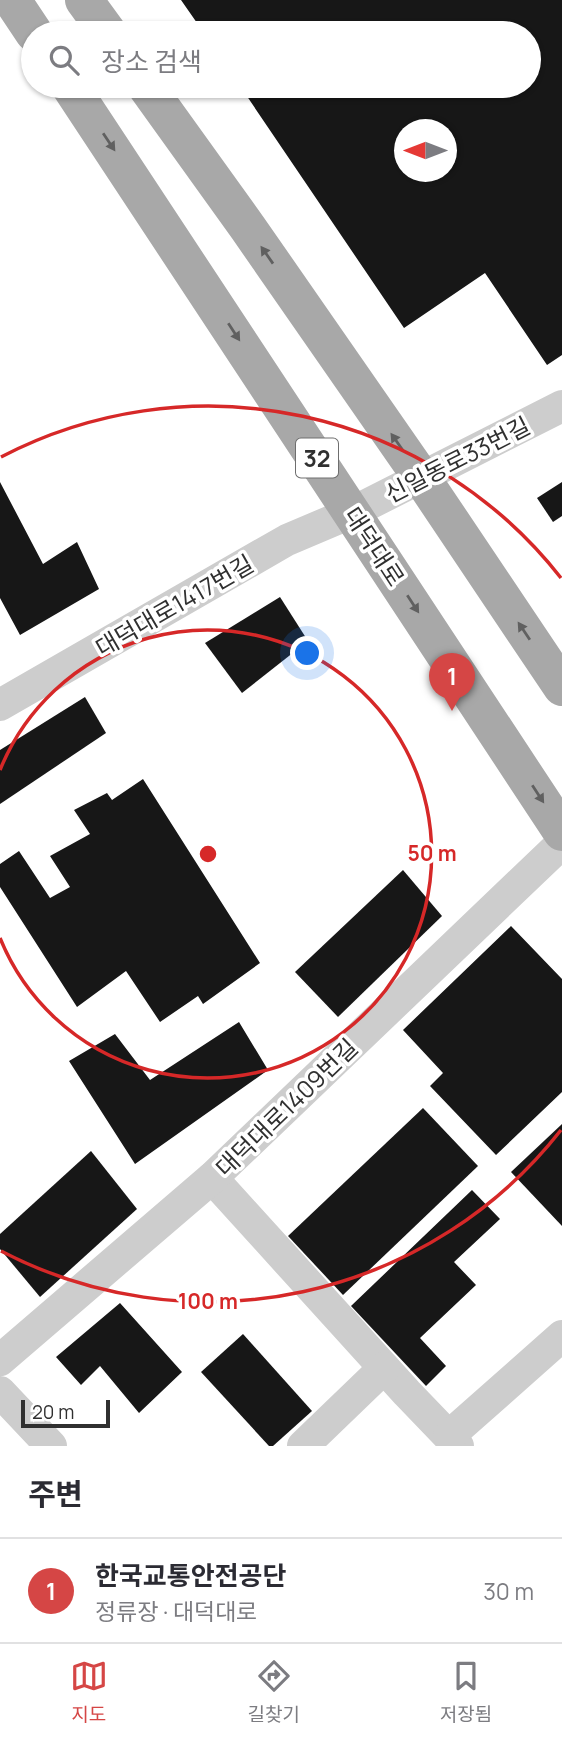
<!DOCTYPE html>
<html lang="ko">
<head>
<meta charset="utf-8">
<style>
	:root { --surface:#fff; --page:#f2f2f3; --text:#2b2b33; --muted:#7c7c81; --line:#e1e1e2; --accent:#d54645 }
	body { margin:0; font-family:Manrope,"Noto Sans KR",sans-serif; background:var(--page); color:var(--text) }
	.compass { position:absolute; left:394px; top:119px; width:63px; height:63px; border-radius:50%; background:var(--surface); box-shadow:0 2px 5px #0004; rotate:270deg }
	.scale { position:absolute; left:21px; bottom:18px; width:89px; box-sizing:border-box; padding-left:7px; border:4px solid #303030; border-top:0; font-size:19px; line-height:24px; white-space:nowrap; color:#303030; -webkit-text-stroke:5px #fff; paint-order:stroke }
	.you { position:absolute; left:308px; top:654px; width:24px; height:24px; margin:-18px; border:5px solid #fff; border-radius:50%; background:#1a73e8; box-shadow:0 0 0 10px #1a73e833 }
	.badge { display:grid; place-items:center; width:46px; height:46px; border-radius:50%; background:var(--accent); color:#fff; font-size:23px; font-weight:700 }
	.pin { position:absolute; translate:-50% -58px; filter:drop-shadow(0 2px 4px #0008) }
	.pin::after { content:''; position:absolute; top:37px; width:24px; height:21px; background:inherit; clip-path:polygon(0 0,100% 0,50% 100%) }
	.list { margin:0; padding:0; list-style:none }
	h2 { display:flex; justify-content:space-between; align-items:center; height:91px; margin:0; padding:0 28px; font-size:30px }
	h2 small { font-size:23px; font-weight:400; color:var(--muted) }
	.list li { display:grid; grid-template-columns:46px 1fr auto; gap:21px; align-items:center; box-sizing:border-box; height:105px; padding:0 28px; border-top:2px solid var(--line) }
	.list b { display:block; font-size:26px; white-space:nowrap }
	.list p { margin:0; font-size:23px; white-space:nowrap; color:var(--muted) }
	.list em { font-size:23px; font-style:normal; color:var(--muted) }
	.icon { flex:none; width:38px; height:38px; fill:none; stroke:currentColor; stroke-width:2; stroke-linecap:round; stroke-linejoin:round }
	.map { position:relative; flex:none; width:562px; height:1446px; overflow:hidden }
	.search { position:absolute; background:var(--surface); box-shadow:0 2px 5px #0004; left:21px; right:21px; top:21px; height:77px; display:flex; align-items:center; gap:18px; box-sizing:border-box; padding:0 24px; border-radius:38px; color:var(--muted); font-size:26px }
	.sheet { height:196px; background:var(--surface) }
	nav { display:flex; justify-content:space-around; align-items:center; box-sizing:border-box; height:98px; border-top:2px solid var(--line); background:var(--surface); font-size:19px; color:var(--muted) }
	nav a { display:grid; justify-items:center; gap:4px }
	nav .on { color:var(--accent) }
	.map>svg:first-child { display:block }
	.building { fill:#171717; fill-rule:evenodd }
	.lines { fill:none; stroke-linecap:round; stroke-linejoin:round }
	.minor { stroke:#cdcdcd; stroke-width:32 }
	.primary { stroke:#a8a8a8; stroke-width:38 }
	.oneway { fill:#606060 }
	.ring { fill:none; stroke:#d62828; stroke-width:3.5 }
	.labels { text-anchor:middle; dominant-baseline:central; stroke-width:7; stroke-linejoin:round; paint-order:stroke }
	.shield { fill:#fff; stroke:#6e6e6e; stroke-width:2 }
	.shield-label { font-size:23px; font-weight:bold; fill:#303030 }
	.street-label { font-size:24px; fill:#303030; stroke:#fff }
	.centre { fill:#d62828; stroke:#fff; stroke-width:3.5 }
	.ring-label { font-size:21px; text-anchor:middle; font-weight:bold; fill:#d62828; stroke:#fff; stroke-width:7; stroke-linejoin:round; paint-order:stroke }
</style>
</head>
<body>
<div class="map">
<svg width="562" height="1446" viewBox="0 0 562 1446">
	<rect width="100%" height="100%" fill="#fff"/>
	<!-- building -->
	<g class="building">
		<path d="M181,0H562V355L547,365L485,273L404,328L240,86H529V33H204ZM405,130H447V172H405Z"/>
		<path d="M0,482L43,564L77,542L99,589L20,635L0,598Z"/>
		<path d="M562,482V516L553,522L537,498Z"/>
		<path d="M280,597L308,641L242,693L205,643Z"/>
		<path d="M85,697L106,733L0,804V750Z"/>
		<path d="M143,779L260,963L203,1004L198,996L160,1022L126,971L77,1007L0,887V864L19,851L50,898L70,887L50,856L90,834L74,810L107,793L112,800Z"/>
		<path d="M403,870L442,916L338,1017L295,972Z"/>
		<path d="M511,926L562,979V1092L496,1155L430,1086L443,1073L403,1030Z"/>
		<path d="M239,1022L268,1070L135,1164L69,1061L115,1034L150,1080Z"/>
		<path d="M423,1108L478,1166L343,1295L288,1236Z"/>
		<path d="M562,1124V1226L511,1172Z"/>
		<path d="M91,1151L137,1209L40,1297L0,1249V1234Z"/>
		<path d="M472,1190L500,1219L454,1262L476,1285L420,1338L446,1366L426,1386L351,1306Z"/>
		<path d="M120,1303L182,1372L139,1413L100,1366L81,1385L56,1357Z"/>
		<path d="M243,1334L312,1411L273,1446H269L201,1372Z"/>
	</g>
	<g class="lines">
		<!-- minor -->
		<g class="minor">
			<path d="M0,705L287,540L353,512L562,406"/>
			<path d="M212,1178L407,1393L458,1446"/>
			<path d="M0,1360L212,1178L562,843"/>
			<path d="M0,1392L51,1446"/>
			<path d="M449,1436L562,1336"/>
			<path d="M303,1446L384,1368"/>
		</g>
		<!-- primary -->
		<g class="primary">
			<path d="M12,0L34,33"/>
			<path d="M84,0L108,33"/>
			<path d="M70,86L562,832"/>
			<path d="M146,86L248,228L421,477L562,687"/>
		</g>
	</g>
	<!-- one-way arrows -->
	<defs><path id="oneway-solid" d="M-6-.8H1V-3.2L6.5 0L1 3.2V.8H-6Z" transform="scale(1.75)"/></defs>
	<g class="oneway">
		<use href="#oneway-solid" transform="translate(109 142) rotate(56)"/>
		<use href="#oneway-solid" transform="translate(267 255) rotate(-125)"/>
		<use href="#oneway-solid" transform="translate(234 332) rotate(57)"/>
		<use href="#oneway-solid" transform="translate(397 442) rotate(-125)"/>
		<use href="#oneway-solid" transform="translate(413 604) rotate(57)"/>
		<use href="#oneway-solid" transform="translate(524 631) rotate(-124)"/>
		<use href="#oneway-solid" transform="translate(538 794) rotate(57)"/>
	</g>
	<!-- distance rings -->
	<g class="ring">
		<path d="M0 770A224 224 0 1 1 0 938"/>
		<path d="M561 1130A448 448 0 0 1 1 1251M1 457A448 448 0 0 1 561 578"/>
	</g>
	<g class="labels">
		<!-- shield labels -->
		<rect class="shield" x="296" y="438.5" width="42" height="39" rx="5"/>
		<g class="shield-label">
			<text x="317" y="458">32</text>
		</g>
		<!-- street labels -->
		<g class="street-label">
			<text transform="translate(457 459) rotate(-27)">신일동로33번길</text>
			<text transform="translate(375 546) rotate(57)">대덕대로</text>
			<text transform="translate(174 605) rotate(-30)">대덕대로1417번길</text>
			<text transform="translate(286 1107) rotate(-44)">대덕대로1409번길</text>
		</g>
	</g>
	<circle cx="208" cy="854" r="10" class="centre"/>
	<g class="ring-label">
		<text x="432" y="861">50 m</text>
		<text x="208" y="1309">100 m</text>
	</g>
</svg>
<svg class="compass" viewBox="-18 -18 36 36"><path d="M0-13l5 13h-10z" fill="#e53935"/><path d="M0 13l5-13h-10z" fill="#7c7c81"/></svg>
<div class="scale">20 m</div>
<div class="you"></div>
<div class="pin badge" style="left:452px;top:711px">1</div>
<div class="search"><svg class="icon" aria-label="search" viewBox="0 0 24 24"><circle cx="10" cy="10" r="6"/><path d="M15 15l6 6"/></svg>장소 검색</div>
</div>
<section class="sheet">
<h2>주변<small></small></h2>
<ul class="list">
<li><span class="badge">1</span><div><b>한국교통안전공단</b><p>정류장 · 대덕대로</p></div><em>30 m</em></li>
</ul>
</section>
<nav>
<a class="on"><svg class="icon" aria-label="map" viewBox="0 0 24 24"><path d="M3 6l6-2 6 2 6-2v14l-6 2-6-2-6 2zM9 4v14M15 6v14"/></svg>지도</a>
<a><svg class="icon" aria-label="directions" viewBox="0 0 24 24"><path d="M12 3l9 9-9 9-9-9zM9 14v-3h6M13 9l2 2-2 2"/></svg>길찾기</a>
<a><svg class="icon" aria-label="saved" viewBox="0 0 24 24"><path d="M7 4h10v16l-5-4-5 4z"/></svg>저장됨</a>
</nav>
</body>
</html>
